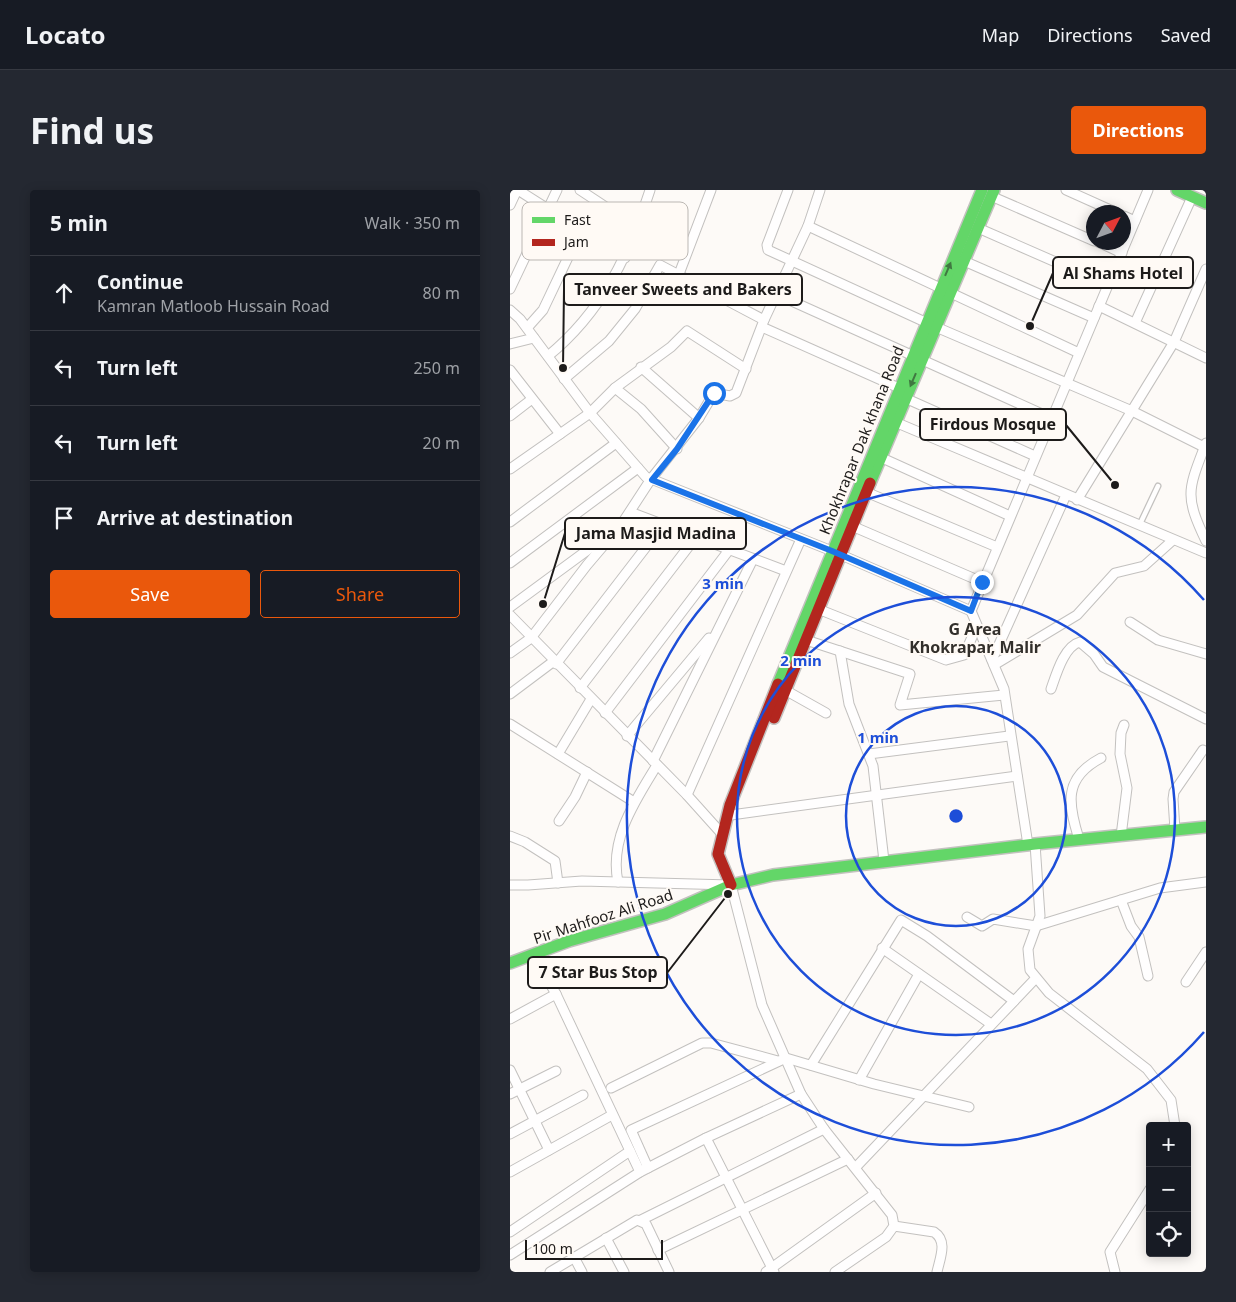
<!DOCTYPE html>
<html lang="en">
<head>
<meta charset="utf-8">
<style>
	:root { --surface:#171b24; --page:#242831; --text:#f1f3f6; --muted:#9ea1a6; --line:#363941; --accent:#ea580c }
	body { margin:0; font-family:"Noto Sans",sans-serif; background:var(--page); color:var(--text) }
	.controls { position:absolute; right:15px; bottom:15px; display:grid; overflow:hidden; border-radius:5px; box-shadow:0 2px 12px #0003 }
	.controls button { width:45px; height:45px; display:grid; place-items:center; padding:0; border:0; border-bottom:1px solid var(--line); background:var(--surface); color:var(--text); font:25px sans-serif }
	.compass { position:absolute; left:576px; top:15px; width:45px; height:45px; border-radius:50%; background:var(--surface); box-shadow:0 2px 12px #0003; rotate:49deg }
	.scale { position:absolute; left:15px; bottom:12px; width:138px; box-sizing:border-box; padding-left:5px; border:2px solid #1d1b1a; border-top:0; font-size:14px; line-height:18px; white-space:nowrap; color:#1d1b1a; -webkit-text-stroke:4px #fffaf5; paint-order:stroke }
	.stop { position:absolute; width:15px; height:15px; margin:-11px; border:4px solid #1a73e8; border-radius:50%; background:#fff }
	.stop.end { background:#1a73e8; border-color:#fff; box-shadow:0 1px 5px #0008 }
	.list { margin:0; padding:0; list-style:none }
	h2 { display:flex; justify-content:space-between; align-items:center; height:65px; margin:0; padding:0 20px; font-size:21px }
	h2 small { font-size:16px; font-weight:400; color:var(--muted) }
	.list li { display:grid; grid-template-columns:32px 1fr auto; gap:15px; align-items:center; box-sizing:border-box; height:75px; padding:0 20px; border-top:1px solid var(--line) }
	.list b { display:block; font-size:19px; white-space:nowrap }
	.list p { margin:0; font-size:16px; white-space:nowrap; color:var(--muted) }
	.list em { font-size:16px; font-style:normal; color:var(--muted) }
	.actions { display:flex; gap:10px; padding:15px 20px }
	.actions a { flex:1; padding:11px 0; border:1px solid var(--accent); border-radius:5px; text-align:center; font-size:18px; color:var(--accent) }
	.actions .main { background:var(--accent); color:#fff }
	.icon { flex:none; width:28px; height:28px; fill:none; stroke:currentColor; stroke-width:2; stroke-linecap:round; stroke-linejoin:round }
	.map { position:relative; flex:none; width:696px; height:1082px; overflow:hidden; border-radius:5px }
	header { display:flex; align-items:center; gap:30px; box-sizing:border-box; height:70px; padding:0 25px; background:var(--surface); border-bottom:1px solid var(--line) }
	header strong { font-size:24px }
	nav { display:flex; gap:28px; margin-inline-start:auto; font-size:18px }
	.intro { display:flex; align-items:center; justify-content:space-between; box-sizing:border-box; height:120px; padding:0 30px }
	h1 { margin:0; font-size:35px }
	.button { padding:12px 22px; border-radius:5px; background:var(--accent); color:#fff; font-size:18px; font-weight:700 }
	main { display:flex; gap:30px; padding:0 30px }
	aside { flex:1; background:var(--surface); border-radius:5px; box-shadow:0 2px 12px #0003 }
	.map>svg:first-child { display:block }
	.lines { fill:none; stroke-linecap:round; stroke-linejoin:round }
	.lane-casing { stroke:#c3c1bf; stroke-width:7 }
	.street-casing { stroke:#c3c1bf; stroke-width:11 }
	.fast-casing { stroke:#c3c1bf; stroke-width:14 }
	.jam-casing { stroke:#c3c1bf; stroke-width:14 }
	.lane { stroke:#fffefe; stroke-width:4.5 }
	.street { stroke:#fffefe; stroke-width:9 }
	.fast { stroke:#63d668; stroke-width:11 }
	.jam { stroke:#b3261e; stroke-width:11 }
	.oneway { fill:#407841 }
	.route { stroke:#1a73e8; stroke-width:6 }
	.ring { fill:none; stroke:#1d4ed8; stroke-width:2.5 }
	.labels { text-anchor:middle; dominant-baseline:central; stroke-width:4; stroke-linejoin:round; paint-order:stroke }
	.street-label { font-size:15px; fill:#1d1b1a; stroke:#fffaf5 }
	.neighbourhood-label { font-size:16px; font-weight:bold; fill:#322f2b; stroke:#fffaf5 }
	.key { fill:#fffaf5; stroke:#bbb7b3; stroke-width:1 }
	.key-label { font-size:14px; fill:#1d1b1a }
	.centre { fill:#1d4ed8; stroke:#fffaf5; stroke-width:2.5 }
	.ring-label { font-size:15px; text-anchor:middle; font-weight:bold; fill:#1d4ed8; stroke:#fffaf5; stroke-width:4; stroke-linejoin:round; paint-order:stroke }
	.leader { fill:none; stroke:#1d1b1a; stroke-width:2 }
	.callout-dot { fill:#1d1b1a; stroke:#fffaf5; stroke-width:2 }
	.callout { fill:#fffaf5; stroke:#1d1b1a; stroke-width:2 }
	.callout-label { font-size:16px; text-anchor:middle; font-weight:bold; fill:#1d1b1a }
</style>
</head>
<body>
<header>
<strong>Locato</strong>
<nav><a>Map</a><a>Directions</a><a>Saved</a></nav>
</header>
<div class="intro"><h1>Find us</h1><a class="button">Directions</a></div>
<main>
<aside>
<h2>5 min<small>Walk · 350 m</small></h2>
<ul class="list">
<li><svg class="icon" aria-label="ahead" viewBox="0 0 24 24"><path d="M12 20V5M6 11l6-6 6 6"/></svg><div><b>Continue</b><p>Kamran Matloob Hussain Road</p></div><em>80 m</em></li>
<li><svg class="icon" aria-label="left" viewBox="0 0 24 24"><path d="M17 20v-9H6M10 6l-5 5 5 5"/></svg><div><b>Turn left</b></div><em>250 m</em></li>
<li><svg class="icon" aria-label="left" viewBox="0 0 24 24"><path d="M17 20v-9H6M10 6l-5 5 5 5"/></svg><div><b>Turn left</b></div><em>20 m</em></li>
<li><svg class="icon" aria-label="arrive" viewBox="0 0 24 24"><path d="M6 21V4h12l-3 4 3 4H6"/></svg><div><b>Arrive at destination</b></div></li>
</ul>
<div class="actions"><a class="main">Save</a><a>Share</a></div>
</aside>
<div class="map">
<svg width="696" height="1082" viewBox="0 0 696 1082">
	<rect width="100%" height="100%" fill="#fdfaf7"/>
	<g class="lines">
		<!-- lane casing -->
		<g class="lane-casing">
			<path id="lane" d="M630,334L648,296"/>
		</g>
		<!-- street casing -->
		<g class="street-casing">
			<g id="street">
				<path d="M8,0L115,68"/>
				<path d="M70,0L111,27"/>
				<path d="M278,0L257,55L258,60L426,137L622,221L696,258"/>
				<path d="M556,0L605,22"/>
				<path d="M481,6L584,51"/>
				<path d="M0,15L7,0"/>
				<path d="M614,26L625,31"/>
				<path d="M298,36L569,163"/>
				<path d="M468,38L598,95"/>
				<path d="M588,52L612,63"/>
				<path d="M454,71L584,128"/>
				<path d="M169,84L201,0"/>
				<path d="M0,99L47,0"/>
				<path d="M266,104L541,228"/>
				<path d="M589,116L696,168"/>
				<path d="M0,120L10,129L80,223L136,287L322,361L461,421"/>
				<path d="M625,133L682,7"/>
				<path d="M252,137L389,198"/>
				<path d="M17,138L33,120L71,40"/>
				<path d="M0,154L24,148"/>
				<path d="M38,166C92,122 119,65 140,0"/>
				<path d="M131,177L189,228"/>
				<path d="M0,180L50,244"/>
				<path d="M54,189L99,151L125,119L150,75L254,130"/>
				<path d="M105,198L131,219L167,259"/>
				<path d="M395,208L525,266"/>
				<path d="M0,226L22,209"/>
				<path d="M385,232L696,363"/>
				<path d="M696,253C678,300 674,305 696,351"/>
				<path d="M370,267L500,326"/>
				<path d="M0,279L80,223L105,198L161,157L177,141L236,179"/>
				<path d="M356,302L487,357"/>
				<path d="M567,310L664,152L696,79"/>
				<path d="M120,322L276,381"/>
				<path d="M0,332L106,253"/>
				<path d="M342,336L472,392"/>
				<path d="M0,373L128,278"/>
				<path d="M0,417L79,359L94,351"/>
				<path d="M308,419L436,470L454,465L467,436"/>
				<path d="M0,425L177,605L212,644"/>
				<path d="M620,432L648,450L696,464"/>
				<path d="M296,450L400,484L390,515L494,505"/>
				<path d="M330,461L339,514L363,576L374,671"/>
				<path d="M0,463L21,448L77,375L111,335L141,289L189,228L204,203L220,206L226,203L254,130L298,36L310,0"/>
				<path d="M482,470L556,305"/>
				<path d="M46,474L153,335"/>
				<path d="M484,475L567,425L605,383L634,376L663,350"/>
				<path d="M70,498L186,347"/>
				<path d="M541,499C546,485 554,456 570,452L584,464L593,477L696,529"/>
				<path d="M275,500L316,523"/>
				<path d="M0,504L44,471"/>
				<path d="M95,523L219,360"/>
				<path d="M0,534L124,612"/>
				<path d="M117,546L199,448"/>
				<path d="M48,564L81,509"/>
				<path d="M359,564L499,546"/>
				<path d="M143,571L243,369"/>
				<path d="M177,605L291,349"/>
				<path d="M221,625L507,586"/>
				<path d="M49,631L65,607L77,582"/>
				<path d="M665,640L663,609L664,602L693,560"/>
				<path d="M0,646L15,652L45,671L48,693"/>
				<path d="M611,646L617,598L610,564L611,543L614,535"/>
				<path d="M569,649C558,614 553,588 591,568"/>
				<path d="M525,654L530,726L518,759L520,780L539,803L637,879L661,910L665,936"/>
				<path d="M518,655L494,499L461,421L638,0"/>
				<path d="M108,692C99,649 125,611 147,575"/>
				<path d="M0,695H18L72,691L221,695L252,815L291,904L314,939L382,1025L384,1036L376,1047L325,1082"/>
				<path d="M611,710L621,736L629,747L638,786"/>
				<path d="M457,727L472,736L483,729L526,736L650,698L696,692"/>
				<path d="M372,758L481,834"/>
				<path d="M24,765L46,804L130,982"/>
				<path d="M676,792L696,762"/>
				<path d="M0,829L46,804"/>
				<path d="M301,875L391,730L417,746L504,811"/>
				<path d="M0,880L39,960"/>
				<path d="M349,890L409,784"/>
				<path d="M101,898L192,853H201L268,871"/>
				<path d="M0,904L46,881"/>
				<path d="M0,944L73,905"/>
				<path d="M196,948L264,1082"/>
				<path d="M346,977L526,788"/>
				<path d="M138,978L121,940L276,868L364,894L459,917"/>
				<path d="M0,982L102,925"/>
				<path d="M131,1030L314,939"/>
				<path d="M384,1036L424,1042C438,1051 430,1068 427,1082"/>
				<path d="M0,1042L120,961"/>
				<path d="M96,1048L114,1082"/>
				<path d="M148,1060L338,969"/>
				<path d="M0,1065L130,982L196,948L291,904"/>
				<path d="M64,1067L72,1082"/>
				<path d="M40,1082L127,1030L136,1034L159,1082"/>
				<path d="M256,1082L366,1003"/>
				<path d="M605,1082L600,1062L640,999"/>
			</g>
		</g>
		<!-- fast casing -->
		<g class="fast-casing">
			<g id="fast">
				<path d="M667,0L696,13"/>
				<path d="M360,293L484,0"/>
				<path d="M268,494L472,0"/>
				<path d="M0,773L59,751L155,724L221,695L263,685L525,654L696,637"/>
			</g>
		</g>
		<!-- jam casing -->
		<g class="jam-casing">
			<g id="jam">
				<path d="M264,528L360,293"/>
				<path d="M221,695L208,664L220,615L268,494"/>
			</g>
		</g>
		<!-- lane -->
		<use href="#lane" class="lane"/>
		<!-- street -->
		<use href="#street" class="street"/>
		<!-- fast -->
		<use href="#fast" class="fast"/>
		<!-- jam -->
		<use href="#jam" class="jam"/>
	</g>
	<!-- one-way arrows -->
	<defs><path id="oneway-solid" d="M-6-.8H1V-3.2L6.5 0L1 3.2V.8H-6Z" transform="scale(1.25)"/></defs>
	<g class="oneway">
		<use href="#oneway-solid" transform="translate(438 79) rotate(-67)"/>
		<use href="#oneway-solid" transform="translate(403 190) rotate(113)"/>
	</g>
	<g class="lines">
		<!-- route -->
		<path class="route" d="M204,203L167,259L142,290L322,361L461,421L472,392"/>
	</g>
	<!-- distance rings -->
	<g class="ring">
		<circle cx="446" cy="626" r="110"/>
		<circle cx="446" cy="626" r="219"/>
		<path d="M694 842A329 329 0 1 1 694 410"/>
	</g>
	<g class="labels">
		<!-- street labels -->
		<g class="street-label">
			<text transform="translate(351 250) rotate(-68)">Khokhrapar Dak khana Road</text>
			<text transform="translate(93 726) rotate(-18)">Pir Mahfooz Ali Road</text>
		</g>
		<!-- neighbourhood labels -->
		<g class="neighbourhood-label">
			<text x="465" y="439">G Area<tspan x="465" dy="18">Khokrapar, Malir</tspan></text>
		</g>
	</g>
	<!-- legend -->
	<rect x="12" y="12" width="166" height="58" rx="8" class="key"/>
	<rect x="22" y="27" width="23" height="6" fill="#63d668"/>
	<rect x="22" y="49" width="23" height="7" fill="#b3261e"/>
	<g class="key-label">
		<text x="54" y="35">Fast</text>
		<text x="54" y="57">Jam</text>
	</g>
	<circle cx="446" cy="626" r="8" class="centre"/>
	<g class="ring-label">
		<text x="213" y="399">3 min</text>
		<text x="291" y="476">2 min</text>
		<text x="368" y="553">1 min</text>
	</g>
	<!-- callouts -->
	<path class="leader" d="M520 136L543 83M53 178L54 99M605 295L556 235M33 414L55 343M218 704L157 783"/>
	<g class="callout-dot">
		<circle cx="520" cy="136" r="5"/>
		<circle cx="53" cy="178" r="5"/>
		<circle cx="605" cy="295" r="5"/>
		<circle cx="33" cy="414" r="5"/>
		<circle cx="218" cy="704" r="5"/>
	</g>
	<g class="callout">
		<rect x="543" y="67" width="140" height="31" rx="5"/>
		<rect x="54" y="84" width="238" height="31" rx="5"/>
		<rect x="410" y="219" width="146" height="31" rx="5"/>
		<rect x="55" y="328" width="181" height="31" rx="5"/>
		<rect x="18" y="767" width="139" height="31" rx="5"/>
	</g>
	<g class="callout-label">
		<text x="613" y="89">Al Shams Hotel</text>
		<text x="173" y="105">Tanveer Sweets and Bakers</text>
		<text x="483" y="240">Firdous Mosque</text>
		<text x="146" y="349">Jama Masjid Madina</text>
		<text x="88" y="788">7 Star Bus Stop</text>
	</g>
</svg>
<div class="controls">
<button>+</button>
<button>−</button>
<button><svg class="icon" aria-label="locate" viewBox="0 0 24 24"><circle cx="12" cy="12" r="6"/><path d="M12 2v4M12 18v4M2 12h4M18 12h4"/></svg></button>
</div>
<svg class="compass" viewBox="-18 -18 36 36"><path d="M0-13l5 13h-10z" fill="#e53935"/><path d="M0 13l5-13h-10z" fill="#9ea1a6"/></svg>
<div class="scale">100 m</div>
<div class="stop" style="left:204px;top:203px"></div>
<div class="stop end" style="left:472px;top:392px"></div>
</div>
</main>
</body>
</html>
